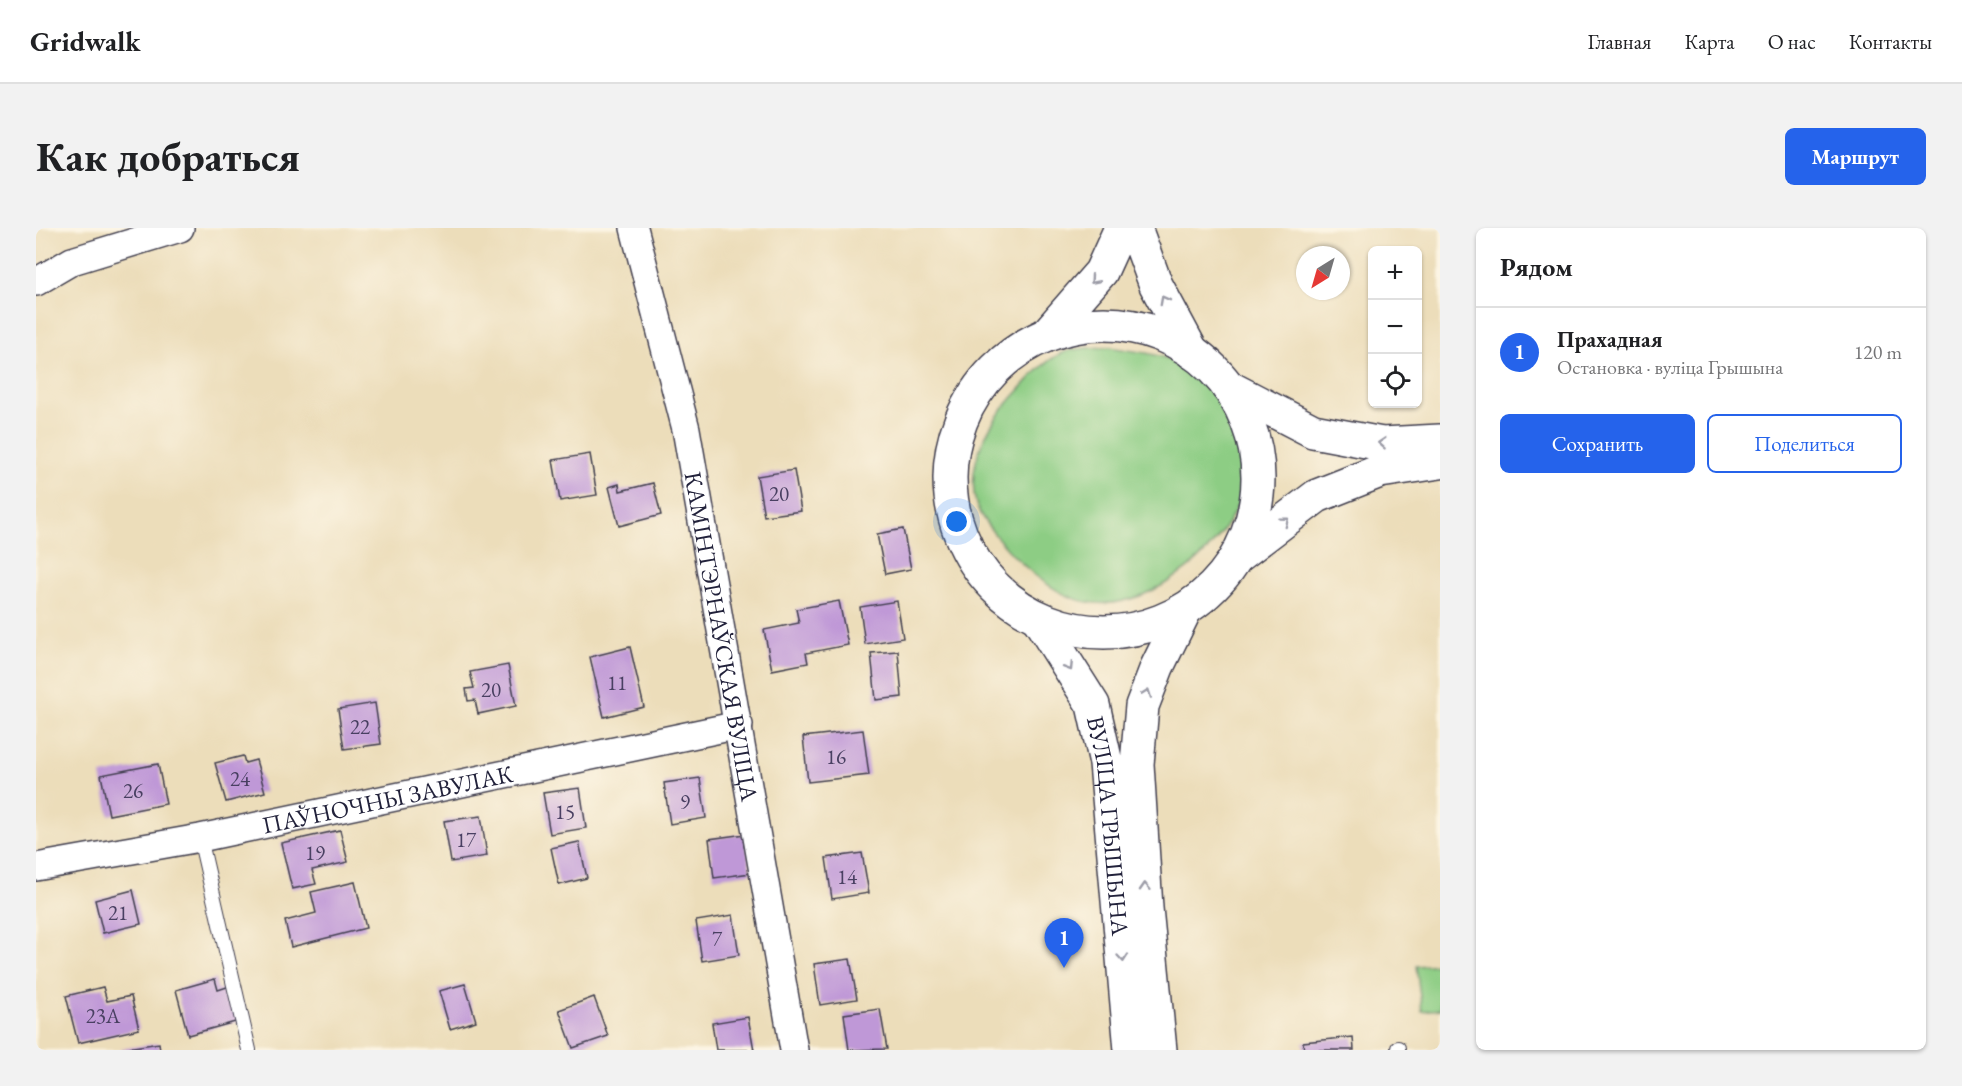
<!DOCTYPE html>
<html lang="ru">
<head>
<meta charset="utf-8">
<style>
	:root { --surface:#fff; --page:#f2f2f2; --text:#202124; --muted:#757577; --line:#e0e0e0; --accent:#2563eb }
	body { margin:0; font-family:"EB Garamond",serif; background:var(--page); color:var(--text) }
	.controls { position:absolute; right:18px; top:18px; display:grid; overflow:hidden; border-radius:9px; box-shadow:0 2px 4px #0004 }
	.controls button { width:54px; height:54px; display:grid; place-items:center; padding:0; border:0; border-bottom:2px solid var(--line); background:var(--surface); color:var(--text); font:30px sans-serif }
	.compass { position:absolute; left:1260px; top:18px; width:54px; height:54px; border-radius:50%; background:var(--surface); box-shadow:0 2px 4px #0004; rotate:217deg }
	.you { position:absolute; left:921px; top:294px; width:21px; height:21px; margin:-15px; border:4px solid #fff; border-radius:50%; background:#1a73e8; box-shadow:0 0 0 9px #1a73e833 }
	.badge { display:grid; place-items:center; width:39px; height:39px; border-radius:50%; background:var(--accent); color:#fff; font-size:20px; font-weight:700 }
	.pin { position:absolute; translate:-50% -50px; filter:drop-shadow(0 2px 3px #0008) }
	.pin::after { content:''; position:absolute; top:32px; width:21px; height:18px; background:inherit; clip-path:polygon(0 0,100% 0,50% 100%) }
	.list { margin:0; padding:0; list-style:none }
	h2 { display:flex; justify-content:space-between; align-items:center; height:78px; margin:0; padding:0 24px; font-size:26px }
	h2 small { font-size:20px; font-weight:400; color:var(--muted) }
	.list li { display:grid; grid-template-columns:39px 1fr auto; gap:18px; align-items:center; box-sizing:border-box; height:90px; padding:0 24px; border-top:2px solid var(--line) }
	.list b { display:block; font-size:22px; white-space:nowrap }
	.list p { margin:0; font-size:20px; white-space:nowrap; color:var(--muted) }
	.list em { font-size:20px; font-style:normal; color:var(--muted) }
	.actions { display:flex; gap:12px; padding:18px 24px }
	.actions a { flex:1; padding:14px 0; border:2px solid var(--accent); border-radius:9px; text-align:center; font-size:21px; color:var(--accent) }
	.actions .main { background:var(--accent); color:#fff }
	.icon { flex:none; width:33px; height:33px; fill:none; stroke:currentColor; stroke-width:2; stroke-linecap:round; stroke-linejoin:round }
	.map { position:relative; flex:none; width:1404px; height:822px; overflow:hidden; border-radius:9px }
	header { display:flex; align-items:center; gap:36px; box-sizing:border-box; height:84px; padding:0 30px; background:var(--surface); border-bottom:2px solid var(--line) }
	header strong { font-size:28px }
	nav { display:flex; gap:33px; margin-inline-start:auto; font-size:21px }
	.intro { display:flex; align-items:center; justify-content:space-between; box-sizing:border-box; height:144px; padding:0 36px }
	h1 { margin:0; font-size:42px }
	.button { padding:15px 27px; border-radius:9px; background:var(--accent); color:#fff; font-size:21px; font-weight:700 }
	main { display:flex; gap:36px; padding:0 36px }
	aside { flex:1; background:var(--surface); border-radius:9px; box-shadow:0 2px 4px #0004 }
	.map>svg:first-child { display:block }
	.green { fill:#8dcd84; stroke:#587860; stroke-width:1.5 }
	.building { fill:#bf98d7 }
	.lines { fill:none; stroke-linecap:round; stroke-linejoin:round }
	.lane-casing { stroke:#403e4e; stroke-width:16 }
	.street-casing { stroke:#403e4e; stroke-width:30 }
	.secondary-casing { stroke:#403e4e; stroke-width:36 }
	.primary-casing { stroke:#403e4e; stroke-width:36 }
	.lane { stroke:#fff; stroke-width:14 }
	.street { stroke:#fff; stroke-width:27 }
	.secondary { stroke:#fff; stroke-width:33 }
	.primary { stroke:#fff; stroke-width:33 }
	.oneway { stroke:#9c9ca7 }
	.labels { text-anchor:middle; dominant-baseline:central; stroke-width:4.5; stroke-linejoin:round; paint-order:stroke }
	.number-label { font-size:21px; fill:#494062 }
	.street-label { font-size:24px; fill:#22223b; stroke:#fcf5e5 }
</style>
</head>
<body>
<header>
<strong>Gridwalk</strong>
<nav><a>Главная</a><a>Карта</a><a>О нас</a><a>Контакты</a></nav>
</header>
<div class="intro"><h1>Как добраться</h1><a class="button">Маршрут</a></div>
<main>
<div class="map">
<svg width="1404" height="822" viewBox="0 0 1404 822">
	<rect width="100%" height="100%" fill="#fcf5e5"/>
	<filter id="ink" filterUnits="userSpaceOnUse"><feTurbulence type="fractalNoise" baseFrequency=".0167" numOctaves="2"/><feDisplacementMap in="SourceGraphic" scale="12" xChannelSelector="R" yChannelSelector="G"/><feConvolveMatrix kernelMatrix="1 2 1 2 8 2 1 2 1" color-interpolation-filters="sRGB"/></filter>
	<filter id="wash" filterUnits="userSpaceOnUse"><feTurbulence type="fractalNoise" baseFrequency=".008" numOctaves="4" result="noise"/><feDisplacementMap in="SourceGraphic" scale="24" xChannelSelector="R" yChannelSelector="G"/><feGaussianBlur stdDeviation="1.35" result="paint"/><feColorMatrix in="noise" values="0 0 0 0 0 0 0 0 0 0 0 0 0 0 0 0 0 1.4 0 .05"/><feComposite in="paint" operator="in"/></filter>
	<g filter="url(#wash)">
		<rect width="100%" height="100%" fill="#ecddba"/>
		<!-- green -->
		<g class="green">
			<path d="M1073,119C1090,122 1110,124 1127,129C1167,141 1208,191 1211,233C1213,259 1200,283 1186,304C1169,328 1150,344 1125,358C1064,392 1024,374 977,327C967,317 943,289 940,276C930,236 951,197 977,169C992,153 1010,129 1032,123C1045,119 1060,120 1073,119Z"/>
			<path d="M1404,736V781L1386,783L1380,738Z"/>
		</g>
		<g id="blocks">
			<!-- building -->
			<g class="building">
				<path d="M554,226L561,267L524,273L517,232Z"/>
				<path d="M758,242L765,283L728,288L721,248Z"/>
				<path d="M617,255L625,287L583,298L573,259L583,256L584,263Z"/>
				<path d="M867,301L875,341L849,346L841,306Z"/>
				<path d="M803,373L812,417L770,425L772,435L736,442L728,402L763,395L760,381Z"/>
				<path d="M861,373L867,410L829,416L824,379Z"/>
				<path d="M594,419L608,479L568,489L554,429Z"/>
				<path d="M862,423L866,469L840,472L835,425Z"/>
				<path d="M472,437L480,478L442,486L439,472L432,473L430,461L438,460L434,444Z"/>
				<path d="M339,475L345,516L308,521L302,481Z"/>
				<path d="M827,502L833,547L772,554L767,509Z"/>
				<path d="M207,528L209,535L220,532L229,564L190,574L179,535Z"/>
				<path d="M122,536L130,576L73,587L65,547Z"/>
				<path d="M664,550L670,590L634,596L628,555Z"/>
				<path d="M544,560L550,600L514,606L507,565Z"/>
				<path d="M445,588L451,628L415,634L408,593Z"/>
				<path d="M304,602L312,634L276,642L280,656L256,661L245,615Z"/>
				<path d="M709,606L715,645L678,650L673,611Z"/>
				<path d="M543,614L551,650L523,657L515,620Z"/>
				<path d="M826,625L833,665L796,671L790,630Z"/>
				<path d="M319,654L330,700L255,719L249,693L280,685L275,664Z"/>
				<path d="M97,662L105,696L67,705L59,672Z"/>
				<path d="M697,687L703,727L666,733L660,693Z"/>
				<path d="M814,731L821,771L784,777L778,736Z"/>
				<path d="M179,751L182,762L194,758L203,793L152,807L140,762Z"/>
				<path d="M429,756L440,793L414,801L403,763Z"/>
				<path d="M67,759L71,773L95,768L103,801L42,815L30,768Z"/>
				<path d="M558,769L572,808L537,820L523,782Z"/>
				<path d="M844,781L851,821L813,822L808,786Z"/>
				<path d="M712,789L718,822H680L676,795Z"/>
				<path d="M1317,809L1318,822H1268L1267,814Z"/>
				<path d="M123,815L124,822H85V821Z"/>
			</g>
		</g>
	</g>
	<g filter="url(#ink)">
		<use href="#blocks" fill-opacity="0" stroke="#403e4e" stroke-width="1.5"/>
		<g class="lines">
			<!-- lane casing -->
			<g class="lane-casing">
				<g id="lane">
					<path d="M164,610L213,822"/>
					<path d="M1362,820V822"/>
				</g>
			</g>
			<!-- street casing -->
			<g class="street-casing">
				<g id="street">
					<path id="s1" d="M598,0L650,201L758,822"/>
					<path d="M0,54L36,33L144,0"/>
					<path id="s2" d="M0,639L164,610L703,497"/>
				</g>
			</g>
			<!-- secondary casing -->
			<g class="secondary-casing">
				<g id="secondary">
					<path d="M1099,0L1120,57L1156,124"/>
					<path d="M1010,107L1065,44L1085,0"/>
				</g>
			</g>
			<!-- primary casing -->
			<g class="primary-casing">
				<g id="primary">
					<circle cx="1068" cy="250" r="154"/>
					<path d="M1192,159L1277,203L1346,216L1404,213"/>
					<path d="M1202,328L1281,268L1344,243L1404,234"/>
					<path id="s3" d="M1002,390L1057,477L1070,535L1095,822"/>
					<path d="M1124,822L1110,680L1101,536L1106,478L1121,439L1149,382"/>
				</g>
			</g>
			<!-- lane -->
			<use href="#lane" class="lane"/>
			<!-- street -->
			<use href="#street" class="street"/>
			<!-- secondary -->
			<use href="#secondary" class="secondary"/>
			<!-- primary -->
			<use href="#primary" class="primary"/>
		</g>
		<!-- one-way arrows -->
		<defs><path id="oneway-chevron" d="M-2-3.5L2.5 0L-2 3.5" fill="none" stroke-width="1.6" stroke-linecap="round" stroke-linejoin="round" transform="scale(1.5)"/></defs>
		<g class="oneway">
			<use href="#oneway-chevron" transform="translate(1058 52) rotate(131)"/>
			<use href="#oneway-chevron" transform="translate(1128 72) rotate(-118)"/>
			<use href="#oneway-chevron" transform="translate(1346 215) rotate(-176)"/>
			<use href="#oneway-chevron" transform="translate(1249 293) rotate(-37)"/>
			<use href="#oneway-chevron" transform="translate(1033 439) rotate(58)"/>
			<use href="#oneway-chevron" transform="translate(1111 465) rotate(-70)"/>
			<use href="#oneway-chevron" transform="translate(1109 659) rotate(-93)"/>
			<use href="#oneway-chevron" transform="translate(1087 730) rotate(85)"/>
		</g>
	</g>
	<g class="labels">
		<!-- number labels -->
		<g class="number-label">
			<text x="743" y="265">20</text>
			<text x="581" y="454">11</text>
			<text x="455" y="461">20</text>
			<text x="324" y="498">22</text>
			<text x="800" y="528">16</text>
			<text x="204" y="550">24</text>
			<text x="97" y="562">26</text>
			<text x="649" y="573">9</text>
			<text x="529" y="583">15</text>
			<text x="430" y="611">17</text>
			<text x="279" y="624">19</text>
			<text x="811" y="648">14</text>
			<text x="82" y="684">21</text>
			<text x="681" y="710">7</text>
			<text x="67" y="787">23А</text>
		</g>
		<!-- street labels -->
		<g class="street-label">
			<text stroke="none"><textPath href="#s1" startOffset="418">КАМІНТЭРНАЎСКАЯ ВУЛІЦА</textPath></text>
			<text stroke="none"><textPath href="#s2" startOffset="358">ПАЎНОЧНЫ ЗАВУЛАК</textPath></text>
			<text stroke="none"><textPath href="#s3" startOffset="225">ВУЛІЦА ГРЫШЫНА</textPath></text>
		</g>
	</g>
</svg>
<div class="controls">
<button>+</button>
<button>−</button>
<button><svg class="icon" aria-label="locate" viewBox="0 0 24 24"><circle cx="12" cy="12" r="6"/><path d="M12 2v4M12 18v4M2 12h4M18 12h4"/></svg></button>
</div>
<svg class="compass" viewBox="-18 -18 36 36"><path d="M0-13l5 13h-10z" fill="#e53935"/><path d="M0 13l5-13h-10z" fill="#757577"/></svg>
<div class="you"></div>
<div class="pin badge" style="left:1028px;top:740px">1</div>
</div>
<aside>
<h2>Рядом<small></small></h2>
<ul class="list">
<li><span class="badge">1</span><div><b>Прахадная</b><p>Остановка · вуліца Грышына</p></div><em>120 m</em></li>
</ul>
<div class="actions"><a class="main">Сохранить</a><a>Поделиться</a></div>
</aside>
</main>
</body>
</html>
